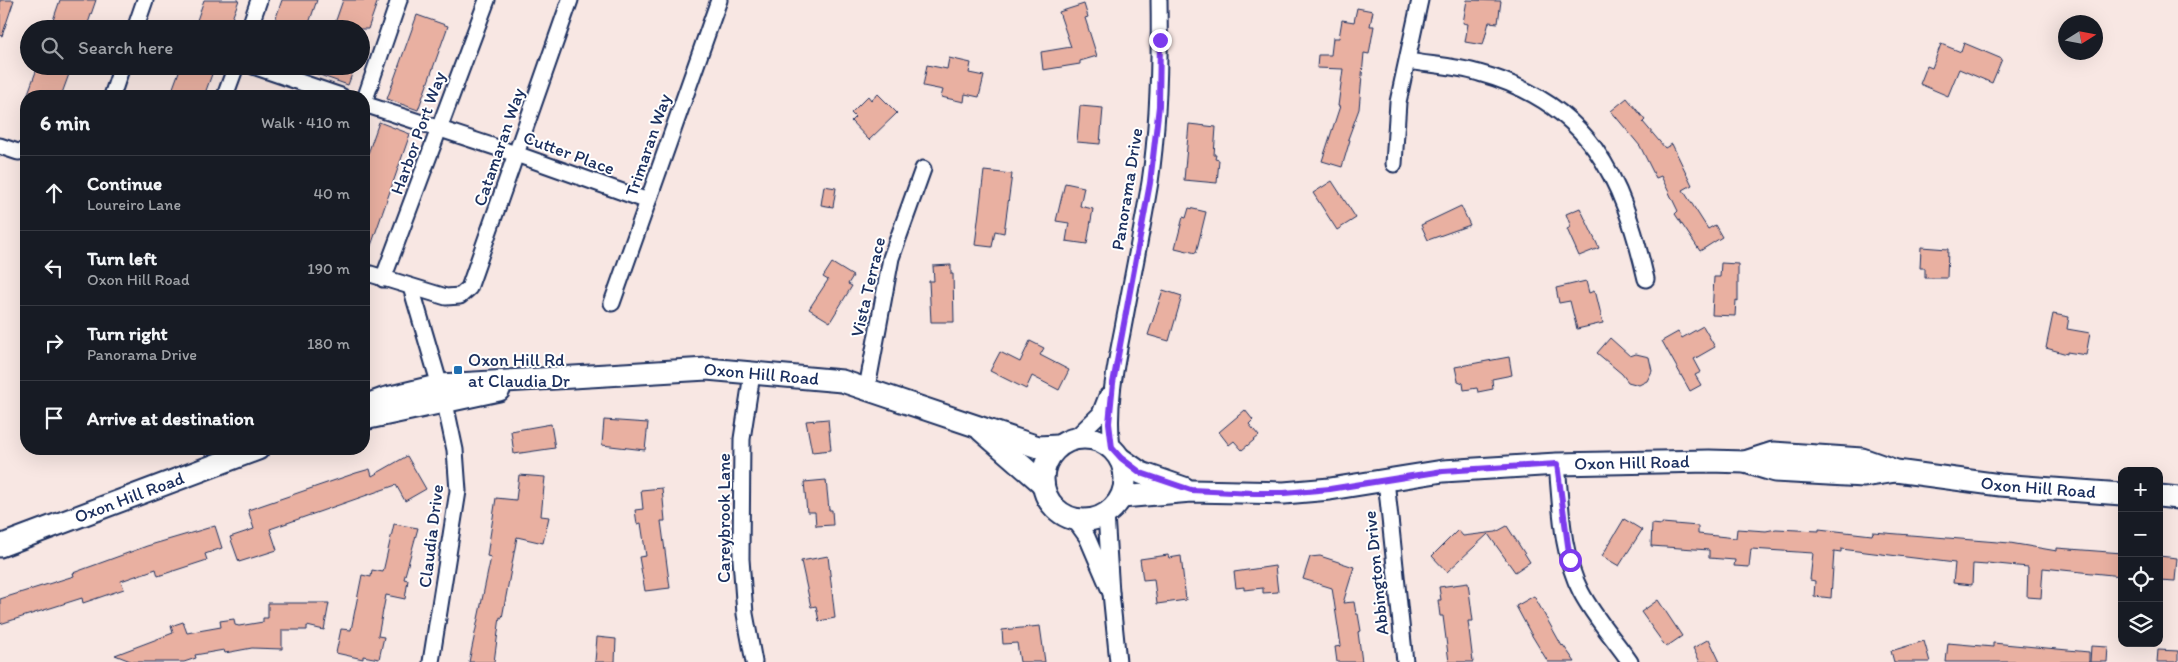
<!DOCTYPE html>
<html lang="en">
<head>
<meta charset="utf-8">
<style>
	:root { --surface:#171b24; --page:#20242c; --text:#f1f3f6; --muted:#9ea1a6; --line:#363941 }
	body { margin:0; font-family:Itim,sans-serif; background:var(--page); color:var(--text) }
	.controls { position:absolute; right:15px; bottom:15px; display:grid; overflow:hidden; border-radius:10px; box-shadow:0 5px 20px #0002 }
	.controls button { width:45px; height:45px; display:grid; place-items:center; padding:0; border:0; border-bottom:1px solid var(--line); background:var(--surface); color:var(--text); font:25px sans-serif }
	.compass { position:absolute; left:2058px; top:15px; width:45px; height:45px; border-radius:50%; background:var(--surface); box-shadow:0 5px 20px #0002; rotate:79deg }
	.stop { position:absolute; width:15px; height:15px; margin:-11px; border:4px solid #7c3aed; border-radius:50%; background:#fff }
	.stop.end { background:#7c3aed; border-color:#fff; box-shadow:0 1px 5px #0008 }
	.list { margin:0; padding:0; list-style:none }
	h2 { display:flex; justify-content:space-between; align-items:center; height:65px; margin:0; padding:0 20px; font-size:21px }
	h2 small { font-size:16px; font-weight:400; color:var(--muted) }
	.list li { display:grid; grid-template-columns:32px 1fr auto; gap:15px; align-items:center; box-sizing:border-box; height:75px; padding:0 20px; border-top:1px solid var(--line) }
	.list b { display:block; font-size:19px; white-space:nowrap }
	.list p { margin:0; font-size:16px; white-space:nowrap; color:var(--muted) }
	.list em { font-size:16px; font-style:normal; color:var(--muted) }
	.icon { flex:none; width:28px; height:28px; fill:none; stroke:currentColor; stroke-width:2; stroke-linecap:round; stroke-linejoin:round }
	.map { position:relative; flex:none; width:2178px; height:662px; overflow:hidden }
	.search { position:absolute; background:var(--surface); box-shadow:0 5px 20px #0002; left:20px; top:20px; width:350px; height:55px; display:flex; align-items:center; gap:12px; box-sizing:border-box; padding:0 18px; border-radius:28px; color:var(--muted); font-size:19px }
	.panel { position:absolute; background:var(--surface); box-shadow:0 5px 20px #0002; left:20px; top:90px; width:350px; height:365px; border-radius:20px }
	.map>svg:first-child { display:block }
	.building { fill:#e9b0a1; stroke:#1b2f5e }
	.lines { fill:none; stroke-linecap:round; stroke-linejoin:round }
	.street-casing { stroke:#1b2f5e; stroke-width:19 }
	.secondary-casing { stroke:#1b2f5e; stroke-width:25 }
	.street { stroke:#fff; stroke-width:15 }
	.secondary { stroke:#fff; stroke-width:21 }
	.route { stroke:#7c3aed; stroke-width:6 }
	.poi-dot { fill:#1f6fb2; stroke:#fff; stroke-width:2 }
	.labels { text-anchor:middle; dominant-baseline:central; stroke-width:4; stroke-linejoin:round; paint-order:stroke }
	.street-label { font-size:18px; fill:#1b2f5e; stroke:#fff }
	.poi-label { font-size:18px; fill:#1b2f5e; stroke:#fff; text-anchor:start }
</style>
</head>
<body>
<div class="map">
<svg width="2178" height="662" viewBox="0 0 2178 662">
	<rect width="100%" height="100%" fill="#f8e7e3"/>
	<filter id="ink" filterUnits="userSpaceOnUse"><feTurbulence type="fractalNoise" baseFrequency=".02" numOctaves="2"/><feDisplacementMap in="SourceGraphic" scale="10" xChannelSelector="R" yChannelSelector="G"/><feConvolveMatrix kernelMatrix="1 2 1 2 8 2 1 2 1" color-interpolation-filters="sRGB"/></filter>
	<g filter="url(#ink)">
		<!-- building -->
		<g class="building">
			<path d="M0,0H14L2,36L0,35Z"/>
			<path d="M60,0H96L86,29H50Z"/>
			<path d="M204,0H239L228,29H194Z"/>
			<path d="M282,0H317L307,29H272Z"/>
			<path d="M343,0H378L368,29H333Z"/>
			<path d="M1467,0L1501,1L1498,23L1489,22L1483,45L1465,42L1468,24L1463,23Z"/>
			<path d="M1084,4L1088,17L1085,18L1097,56L1080,61V64L1043,70L1041,52L1071,47L1059,12Z"/>
			<path d="M1357,8L1373,11L1370,26H1374L1369,54L1364,53L1359,109L1348,139L1350,140L1342,167L1322,161L1340,106H1338L1343,69L1317,68L1318,55H1331L1333,38H1339L1342,20L1354,22Z"/>
			<path d="M417,15L448,26L418,110L387,99Z"/>
			<path d="M1964,43L2002,59L1992,83L1959,69L1948,96L1920,84L1927,66L1932,68L1941,44L1961,52Z"/>
			<path d="M949,58L971,63L969,73L984,76L979,97L965,94L964,102L941,97L943,90L923,86L927,65L947,69Z"/>
			<path d="M72,66L61,96H27L38,66Z"/>
			<path d="M181,66H215L204,96H170Z"/>
			<path d="M300,66H355L348,85L300,68Z"/>
			<path d="M878,94L897,113L869,140L851,121L855,117L851,113L868,96L871,100Z"/>
			<path d="M1627,98L1645,120L1643,122L1665,148L1672,144L1692,185L1683,190L1708,229L1715,225L1722,237L1700,251L1675,214L1678,211L1661,176L1656,178L1640,146L1611,111Z"/>
			<path d="M1080,106L1103,108L1100,144L1077,142Z"/>
			<path d="M379,122L410,134L366,260H364V165Z"/>
			<path d="M1189,124L1216,127L1214,155H1216L1215,159L1219,160L1217,183L1184,180Z"/>
			<path d="M984,171L1012,174L1004,233L995,231L992,247L975,245Z"/>
			<path d="M1332,181L1356,218L1337,230L1313,193Z"/>
			<path d="M1065,183L1084,187L1080,206L1093,209L1087,244L1066,241L1069,223L1056,221Z"/>
			<path d="M824,186L836,188L833,207L821,205Z"/>
			<path d="M1461,206L1470,225L1428,240L1421,225Z"/>
			<path d="M1189,208L1206,212L1196,253L1175,248L1183,217L1186,218Z"/>
			<path d="M1580,208L1599,248L1579,256L1567,229L1571,227L1566,214Z"/>
			<path d="M1921,247L1948,249L1947,278H1925V268H1920Z"/>
			<path d="M832,263L853,276L848,284L852,286L830,322L809,309L828,280L823,277Z"/>
			<path d="M1721,263L1738,264V301L1736,300L1735,316L1712,315L1714,277H1720Z"/>
			<path d="M951,265V274H953L954,322H931L929,281H934L933,266Z"/>
			<path d="M1586,281L1589,293L1594,291L1596,294L1603,323L1577,329L1570,301L1559,303L1556,288Z"/>
			<path d="M1163,290L1182,296L1169,341L1148,335Z"/>
			<path d="M2053,314L2069,317L2067,329L2090,333L2086,355L2067,352V354L2046,348Z"/>
			<path d="M1703,326L1715,347L1694,359L1701,372L1695,375L1701,385L1690,391L1662,341L1678,332L1682,338Z"/>
			<path d="M1610,338L1630,356L1636,354L1649,357L1652,371L1647,381L1639,385L1628,382L1622,374L1597,353Z"/>
			<path d="M1030,341L1044,348L1040,355L1069,370L1059,390L1032,376L1026,389L990,371L1000,352L1020,362Z"/>
			<path d="M1509,357L1512,375L1492,379L1493,389L1478,392L1477,388L1464,390L1463,383L1458,381L1455,367Z"/>
			<path d="M1245,410L1253,420L1249,424L1259,436L1242,450L1234,441L1229,445L1219,432Z"/>
			<path d="M828,419L831,450L812,452L806,421Z"/>
			<path d="M604,420L648,423L645,450L602,445Z"/>
			<path d="M551,424L555,448L514,454L511,431Z"/>
			<path d="M407,456L426,489L405,501L396,485L270,529L277,550L239,562L230,537L254,529L248,510L356,473L370,469L372,476Z"/>
			<path d="M519,475L545,477L541,516L549,517L543,543L517,537L502,618L500,617L494,662H469L491,557L487,556L496,498L516,500Z"/>
			<path d="M826,480L829,510H832L833,525L816,526L815,512H807L804,482Z"/>
			<path d="M662,488L665,521H661L670,588L645,591L639,557L646,556L641,523L637,524L635,510L643,509L641,490Z"/>
			<path d="M1624,519L1642,530L1619,566L1602,556Z"/>
			<path d="M1662,523L1698,526V534L1736,538L1737,529L1766,531L1776,529L1819,531V529L1872,535L1873,532L2010,543L2057,551V548L2122,553V576L2043,568L2041,598L2027,597L2028,567L1987,563V565L1973,564L1972,585L1953,583L1955,563L1841,549V552L1834,551L1831,598L1814,596L1815,581L1810,580L1813,553L1751,549L1749,567L1734,566L1735,560L1709,558V550L1651,546L1652,524L1662,525Z"/>
			<path d="M394,524L418,528L404,579L408,580L405,599L386,595L378,636L384,637L379,659L363,656V659L336,653L341,629L351,630L362,575L371,577L372,570L383,572Z"/>
			<path d="M215,526L222,548L205,554L207,560L158,576L156,569L121,581L124,589L83,603L82,598L0,624V599L74,576L73,573L147,546Z"/>
			<path d="M1507,526L1530,562L1515,572L1488,534L1447,572L1432,556L1458,530L1463,536L1496,532Z"/>
			<path d="M1168,555L1169,558L1181,556L1186,600L1157,604L1154,579L1143,580L1140,559Z"/>
			<path d="M828,556L835,618L819,621L816,606L811,607L801,561Z"/>
			<path d="M1320,556L1354,567L1343,603L1354,602L1356,614H1358L1361,631L1358,632L1362,662H1337L1335,647L1341,646L1332,588L1303,579L1310,557Z"/>
			<path d="M2159,556L2177,558L2175,581L2159,580Z"/>
			<path d="M1275,566L1278,592L1263,593V588L1244,590V587L1236,588L1234,572Z"/>
			<path d="M1468,583L1473,621H1468L1473,662H1449L1443,616H1440L1438,600H1441L1439,587Z"/>
			<path d="M1534,596L1562,646L1563,645L1575,662H1548L1531,634L1516,606Z"/>
			<path d="M1658,600L1682,636L1666,647L1641,612Z"/>
			<path d="M268,603H329L324,630L307,626V630H282V649L252,648L225,653L224,650L195,655L196,658L184,662H133L115,655L173,633L171,626L183,622L187,633L221,627L220,621L234,619L235,625L239,626L263,622V618H268Z"/>
			<path d="M1040,626L1045,662H1020L1017,643L1003,644L1002,630Z"/>
			<path d="M597,637L616,639L615,662H595Z"/>
			<path d="M1709,639L1720,662H1700L1693,648Z"/>
			<path d="M1924,641L1930,662H1894L1891,651Z"/>
			<path d="M1948,643L1993,647V643L2089,652V662H1946Z"/>
			<path d="M2091,646L2108,647L2107,662H2090Z"/>
			<path d="M2158,650L2178,651V662H2157Z"/>
		</g>
		<g class="lines">
			<!-- street casing -->
			<g class="street-casing">
				<g id="street">
					<path d="M135,29L145,0"/>
					<path d="M249,29L259,0"/>
					<path d="M1408,61C1431,65 1456,66 1479,73C1589,103 1622,176 1646,279"/>
					<path d="M253,66L341,96"/>
					<path d="M112,96L122,66"/>
					<path d="M225,96L236,66"/>
					<path d="M364,102L399,0"/>
					<path d="M364,104L516,154L648,201"/>
					<path d="M0,146L18,152L26,151"/>
					<path d="M1394,164L1398,102L1420,0"/>
					<path d="M364,272L446,297L460,296L469,288L570,0"/>
					<path d="M383,279L487,0"/>
					<path d="M411,287L445,403L455,450L458,491L431,662"/>
					<path d="M612,303L719,0"/>
					<path d="M752,374L742,439L741,559L745,614L754,662"/>
					<path d="M867,388L891,258L923,169"/>
					<path d="M1075,438L1100,414L1107,396"/>
					<path d="M1112,448C1107,407 1115,368 1123,328C1132,279 1142,230 1150,182C1159,121 1160,61 1159,0"/>
					<path d="M1557,464C1561,506 1561,554 1581,592C1594,617 1614,639 1630,662"/>
					<path d="M1386,480L1405,662"/>
					<path d="M1074,519L1087,537L1111,593L1106,514"/>
					<path d="M1111,593L1118,662"/>
				</g>
			</g>
			<!-- secondary casing -->
			<g class="secondary-casing">
				<g id="secondary">
					<path id="s1" d="M364,406L383,399L441,385L707,369L842,381L1038,447L1058,446"/>
					<path d="M364,419L499,390"/>
					<path d="M981,430L1043,484"/>
					<circle cx="1084" cy="479" r="41"/>
					<path d="M1121,459L1141,473L1184,488"/>
					<path id="s2" d="M1745,462L1773,453L1862,459L1896,471L2000,485L2122,494"/>
					<path d="M2159,496L2178,498"/>
					<path id="s3" d="M1122,497L1191,491L1284,493L1330,489L1443,471L1557,464L1709,461L1745,462L1775,471L1864,476L1896,471"/>
					<path id="s4" d="M0,546L258,449"/>
				</g>
			</g>
			<!-- street -->
			<use href="#street" class="street"/>
			<!-- secondary -->
			<use href="#secondary" class="secondary"/>
		</g>
	</g>
	<g class="lines" filter="url(#ink)">
		<!-- route -->
		<path class="route" d="M1160,40L1159,106L1150,183L1113,383L1109,423L1112,448L1121,458L1141,473L1191,490L1254,493H1284L1330,489L1443,471L1557,464L1570,560"/>
	</g>
	<!-- markers -->
	<rect class="poi-dot" x="453" y="365" width="10" height="10" rx="2.5"/>
	<g class="labels">
		<!-- street labels -->
		<g class="street-label">
			<text transform="translate(418 133) rotate(-70)">Harbor Port Way</text>
			<text transform="translate(648 145) rotate(-71)">Trimaran Way</text>
			<text transform="translate(499 147) rotate(-71)">Catamaran Way</text>
			<text transform="translate(569 153) rotate(20)">Cutter Place</text>
			<text transform="translate(1127 189) rotate(-81)">Panorama Drive</text>
			<text transform="translate(868 287) rotate(-77)">Vista Terrace</text>
			<text stroke="none"><textPath href="#s1" startOffset="401">Oxon Hill Road</textPath></text>
			<text stroke="none"><textPath href="#s3" startOffset="512">Oxon Hill Road</textPath></text>
			<text stroke="none"><textPath href="#s2" startOffset="298">Oxon Hill Road</textPath></text>
			<text stroke="none"><textPath href="#s4" startOffset="138">Oxon Hill Road</textPath></text>
			<text transform="translate(724 518) rotate(-90)">Careybrook Lane</text>
			<text transform="translate(431 536) rotate(-83)">Claudia Drive</text>
			<text transform="translate(1376 573) rotate(-96)">Abbington Drive</text>
		</g>
		<!-- poi labels -->
		<g class="poi-label">
			<text x="468" y="360">Oxon Hill Rd<tspan x="468" dy="21">at Claudia Dr</tspan></text>
		</g>
	</g>
</svg>
<div class="controls">
<button>+</button>
<button>−</button>
<button><svg class="icon" aria-label="locate" viewBox="0 0 24 24"><circle cx="12" cy="12" r="6"/><path d="M12 2v4M12 18v4M2 12h4M18 12h4"/></svg></button>
<button><svg class="icon" aria-label="layers" viewBox="0 0 24 24"><path d="M12 4l9 5-9 5-9-5zM3 14l9 5 9-5"/></svg></button>
</div>
<svg class="compass" viewBox="-18 -18 36 36"><path d="M0-13l5 13h-10z" fill="#e53935"/><path d="M0 13l5-13h-10z" fill="#9ea1a6"/></svg>
<div class="stop" style="left:1570px;top:560px"></div>
<div class="stop end" style="left:1160px;top:40px"></div>
<div class="search"><svg class="icon" aria-label="search" viewBox="0 0 24 24"><circle cx="10" cy="10" r="6"/><path d="M15 15l6 6"/></svg>Search here</div>
<section class="panel">
<h2>6 min<small>Walk · 410 m</small></h2>
<ul class="list">
<li><svg class="icon" aria-label="ahead" viewBox="0 0 24 24"><path d="M12 20V5M6 11l6-6 6 6"/></svg><div><b>Continue</b><p>Loureiro Lane</p></div><em>40 m</em></li>
<li><svg class="icon" aria-label="left" viewBox="0 0 24 24"><path d="M17 20v-9H6M10 6l-5 5 5 5"/></svg><div><b>Turn left</b><p>Oxon Hill Road</p></div><em>190 m</em></li>
<li><svg class="icon" aria-label="right" viewBox="0 0 24 24"><path d="M7 20v-9h11M14 6l5 5-5 5"/></svg><div><b>Turn right</b><p>Panorama Drive</p></div><em>180 m</em></li>
<li><svg class="icon" aria-label="arrive" viewBox="0 0 24 24"><path d="M6 21V4h12l-3 4 3 4H6"/></svg><div><b>Arrive at destination</b></div></li>
</ul>
</section>
</div>
</body>
</html>
